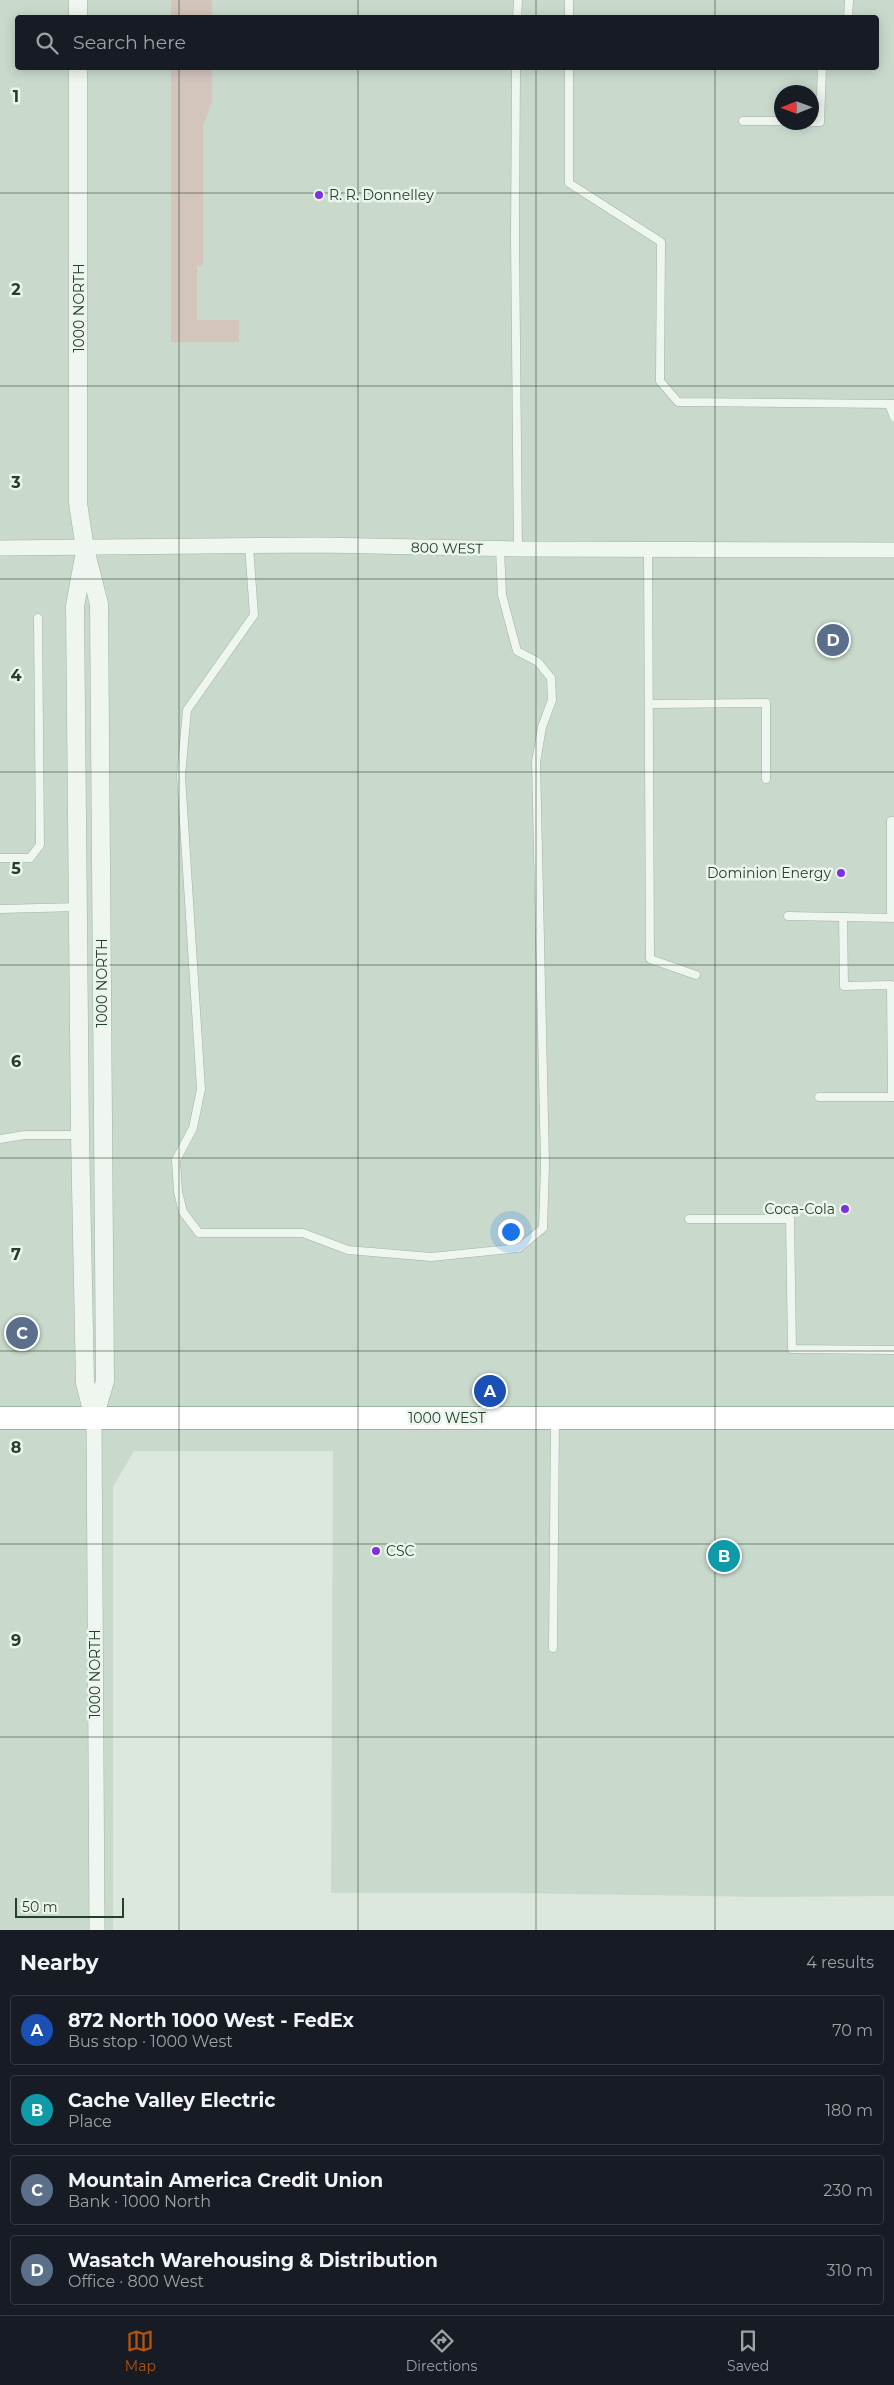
<!DOCTYPE html>
<html lang="en">
<head>
<meta charset="utf-8">
<style>
	:root { --surface:#171b24; --page:#20242c; --text:#f1f3f6; --muted:#9ea1a6; --line:#363941; --accent:#b45309 }
	body { margin:0; font-family:Montserrat,sans-serif; background:var(--page); color:var(--text) }
	.compass { position:absolute; left:774px; top:85px; width:45px; height:45px; border-radius:50%; background:var(--surface); box-shadow:0 2px 12px #0003; rotate:269deg }
	.scale { position:absolute; left:15px; bottom:12px; width:109px; box-sizing:border-box; padding-left:5px; border:2px solid #243f2a; border-top:0; font-size:14px; line-height:18px; white-space:nowrap; color:#243f2a; -webkit-text-stroke:4px #ebf5ed; paint-order:stroke }
	.you { position:absolute; left:510px; top:1231px; width:18px; height:18px; margin:-12px; border:4px solid #fff; border-radius:50%; background:#1a73e8; box-shadow:0 0 0 8px #1a73e833 }
	.badge { display:grid; place-items:center; width:32px; height:32px; border-radius:50%; background:var(--accent); color:#fff; font-size:16px; font-weight:700 }
	.pin { position:absolute; translate:-50% -50%; border:2px solid #fff; box-shadow:0 1px 5px #0006 }
	.list { margin:0; padding:0; list-style:none }
	h2 { display:flex; justify-content:space-between; align-items:center; height:65px; margin:0; padding:0 20px; font-size:21px }
	h2 small { font-size:16px; font-weight:400; color:var(--muted) }
	.list li { display:grid; grid-template-columns:32px 1fr auto; gap:15px; align-items:center; box-sizing:border-box; height:70px; margin:0 10px 10px; padding:0 10px; border:1px solid var(--line); border-radius:5px }
	.list b { display:block; font-size:19px; white-space:nowrap }
	.list p { margin:0; font-size:16px; white-space:nowrap; color:var(--muted) }
	.list em { font-size:16px; font-style:normal; color:var(--muted) }
	.icon { flex:none; width:28px; height:28px; fill:none; stroke:currentColor; stroke-width:2; stroke-linecap:round; stroke-linejoin:round }
	.map { position:relative; flex:none; width:894px; height:1930px; overflow:hidden }
	.search { position:absolute; background:var(--surface); box-shadow:0 2px 12px #0003; left:15px; right:15px; top:15px; height:55px; display:flex; align-items:center; gap:12px; box-sizing:border-box; padding:0 18px; border-radius:5px; color:var(--muted); font-size:19px }
	.sheet { height:385px; background:var(--surface) }
	nav { display:flex; justify-content:space-around; align-items:center; box-sizing:border-box; height:70px; border-top:1px solid var(--line); background:var(--surface); font-size:14px; color:var(--muted) }
	nav a { display:grid; justify-items:center; gap:2px }
	nav .on { color:var(--accent) }
	.map>svg:first-child { display:block }
	.built { fill:#c9dacd; fill-rule:evenodd }
	.green { fill:#d3c4bc }
	.lines { fill:none; stroke-linecap:round; stroke-linejoin:round }
	.service-casing { stroke:#a1b2a4; stroke-width:9 }
	.minor-casing { stroke:#a1b2a4; stroke-width:16 }
	.tertiary-casing { stroke:#a1b2a4; stroke-width:19 }
	.primary-casing { stroke:#9ab59f; stroke-width:24 }
	.service { stroke:#eff6f0; stroke-width:8 }
	.minor { stroke:#eff6f0; stroke-width:15 }
	.tertiary { stroke:#eff6f0; stroke-width:18 }
	.primary { stroke:#fff; stroke-width:22 }
	.grid { fill:none; stroke:#243f2a; stroke-width:1; stroke-opacity:0.55 }
	.poi-dot { fill:#7d32dc; stroke:#ebf5ed; stroke-width:2 }
	.labels { text-anchor:middle; dominant-baseline:central; stroke-width:5; stroke-linejoin:round; paint-order:stroke }
	.poi-label { font-size:14px; fill:#243f2a; stroke:#ebf5ed; text-anchor:start }
	.street-label { font-size:14px; fill:#243f2a; stroke:#ebf5ed }
	.grid-label { font-size:16px; text-anchor:middle; font-weight:bold; fill:#243f2a; stroke:#ebf5ed; stroke-width:5; stroke-linejoin:round; paint-order:stroke }
</style>
</head>
<body>
<div class="map">
<svg width="894" height="1930" viewBox="0 0 894 1930">
	<rect width="100%" height="100%" fill="#dce8de"/>
	<!-- built -->
	<path class="built" d="M0,0H894V1896L769,1897L506,1893H331L333,1451H134L113,1487V1930H0ZM18,18H876V68H18ZM782,92H812V122H782Z"/>
	<!-- green -->
	<g class="green">
		<rect x="171" y="0" width="41" height="17"/>
		<path d="M171,68H212V102L203,125V266H197V320H239V342H171Z"/>
	</g>
	<g class="lines">
		<!-- service casing -->
		<g class="service-casing">
			<g id="service">
				<path d="M517,18L518,0"/>
				<path d="M569,18V0"/>
				<path d="M848,18L849,0"/>
				<path d="M516,68L515,238L518,549"/>
				<path d="M569,68V183L661,242L660,381L678,402L894,404"/>
				<path d="M743,121H782"/>
				<path d="M812,122H820L822,68"/>
				<path d="M889,404L894,417"/>
				<path d="M249,546L254,615L187,710L181,776L201,1089L193,1128L176,1160L178,1192L183,1212L199,1233H303L348,1250L431,1257L519,1248L543,1228L545,1164L536,762L542,727L552,700L551,678L538,662L517,651L502,595L500,549"/>
				<path d="M648,550L650,959L696,975"/>
				<path d="M649,704L766,703V779"/>
				<path d="M891,821V917"/>
				<path d="M0,858H30L40,845L38,618"/>
				<path d="M0,909L78,907"/>
				<path d="M788,916L894,918"/>
				<path d="M843,917L844,986L891,985L892,1097"/>
				<path d="M819,1097H894"/>
				<path d="M0,1139L25,1135H80"/>
				<path d="M689,1219H790L792,1349L894,1350"/>
				<path d="M553,1648L555,1420"/>
			</g>
		</g>
		<!-- minor casing -->
		<g class="minor-casing">
			<g id="minor">
				<path d="M0,548L320,545L518,549L894,550"/>
				<path d="M94,1418L97,1930"/>
			</g>
		</g>
		<!-- tertiary casing -->
		<g class="tertiary-casing">
			<g id="tertiary">
				<path d="M78,0V18"/>
				<path d="M78,68V503L85,549L99,604L105,1381L94,1418"/>
				<path d="M84,557L75,606L80,1135L85,1383L94,1418"/>
			</g>
		</g>
		<!-- primary casing -->
		<g class="primary-casing">
			<path id="primary" d="M0,1418H894"/>
		</g>
		<!-- service -->
		<use href="#service" class="service"/>
		<!-- minor -->
		<use href="#minor" class="minor"/>
		<!-- tertiary -->
		<use href="#tertiary" class="tertiary"/>
		<!-- primary -->
		<use href="#primary" class="primary"/>
	</g>
	<!-- grid -->
	<path class="grid" d="M179,0V18M358,0V18M536,0V18M715,0V18M179,68V1930M358,68V1930M536,68V1930M715,68V1930M0,193H894M0,386H894M0,579H894M0,772H894M0,965H894M0,1158H894M0,1351H894M0,1544H894M0,1737H894"/>
	<!-- markers -->
	<g class="poi-dot">
		<circle cx="319" cy="195" r="5"/>
		<circle cx="841" cy="873" r="5"/>
		<circle cx="845" cy="1209" r="5"/>
		<circle cx="376" cy="1551" r="5"/>
	</g>
	<g class="labels">
		<!-- poi labels -->
		<g class="poi-label">
			<text x="329" y="195">R. R. Donnelley</text>
			<text x="831" y="873" text-anchor="end">Dominion Energy</text>
			<text x="835" y="1209" text-anchor="end">Coca-Cola</text>
			<text x="386" y="1551">CSC</text>
		</g>
		<!-- street labels -->
		<g class="street-label">
			<text transform="translate(79 308) rotate(-90)">1000 NORTH</text>
			<text transform="translate(447 548) rotate(1)">800 WEST</text>
			<text transform="translate(102 983) rotate(-90)">1000 NORTH</text>
			<text x="447" y="1418">1000 WEST</text>
			<text transform="translate(95 1674) rotate(-90)">1000 NORTH</text>
		</g>
	</g>
	<g class="grid-label">
		<text x="16" y="102">1</text>
		<text x="16" y="295">2</text>
		<text x="16" y="488">3</text>
		<text x="16" y="681">4</text>
		<text x="16" y="874">5</text>
		<text x="16" y="1067">6</text>
		<text x="16" y="1260">7</text>
		<text x="16" y="1453">8</text>
		<text x="16" y="1646">9</text>
	</g>
</svg>
<svg class="compass" viewBox="-18 -18 36 36"><path d="M0-13l5 13h-10z" fill="#e53935"/><path d="M0 13l5-13h-10z" fill="#9ea1a6"/></svg>
<div class="scale">50 m</div>
<div class="you"></div>
<div class="pin badge" style="left:490px;top:1391px;background:#1a4fb4">A</div>
<div class="pin badge" style="left:724px;top:1556px;background:#0f9aa8">B</div>
<div class="pin badge" style="left:22px;top:1333px;background:#5c6f8a">C</div>
<div class="pin badge" style="left:833px;top:640px;background:#5c6f8a">D</div>
<div class="search"><svg class="icon" aria-label="search" viewBox="0 0 24 24"><circle cx="10" cy="10" r="6"/><path d="M15 15l6 6"/></svg>Search here</div>
</div>
<section class="sheet">
<h2>Nearby<small>4 results</small></h2>
<ul class="list">
<li><span class="badge" style="background:#1a4fb4">A</span><div><b>872 North 1000 West - FedEx</b><p>Bus stop · 1000 West</p></div><em>70 m</em></li>
<li><span class="badge" style="background:#0f9aa8">B</span><div><b>Cache Valley Electric</b><p>Place</p></div><em>180 m</em></li>
<li><span class="badge" style="background:#5c6f8a">C</span><div><b>Mountain America Credit Union</b><p>Bank · 1000 North</p></div><em>230 m</em></li>
<li><span class="badge" style="background:#5c6f8a">D</span><div><b>Wasatch Warehousing &amp; Distribution</b><p>Office · 800 West</p></div><em>310 m</em></li>
</ul>
</section>
<nav>
<a class="on"><svg class="icon" aria-label="map" viewBox="0 0 24 24"><path d="M3 6l6-2 6 2 6-2v14l-6 2-6-2-6 2zM9 4v14M15 6v14"/></svg>Map</a>
<a><svg class="icon" aria-label="directions" viewBox="0 0 24 24"><path d="M12 3l9 9-9 9-9-9zM9 14v-3h6M13 9l2 2-2 2"/></svg>Directions</a>
<a><svg class="icon" aria-label="saved" viewBox="0 0 24 24"><path d="M7 4h10v16l-5-4-5 4z"/></svg>Saved</a>
</nav>
</body>
</html>
